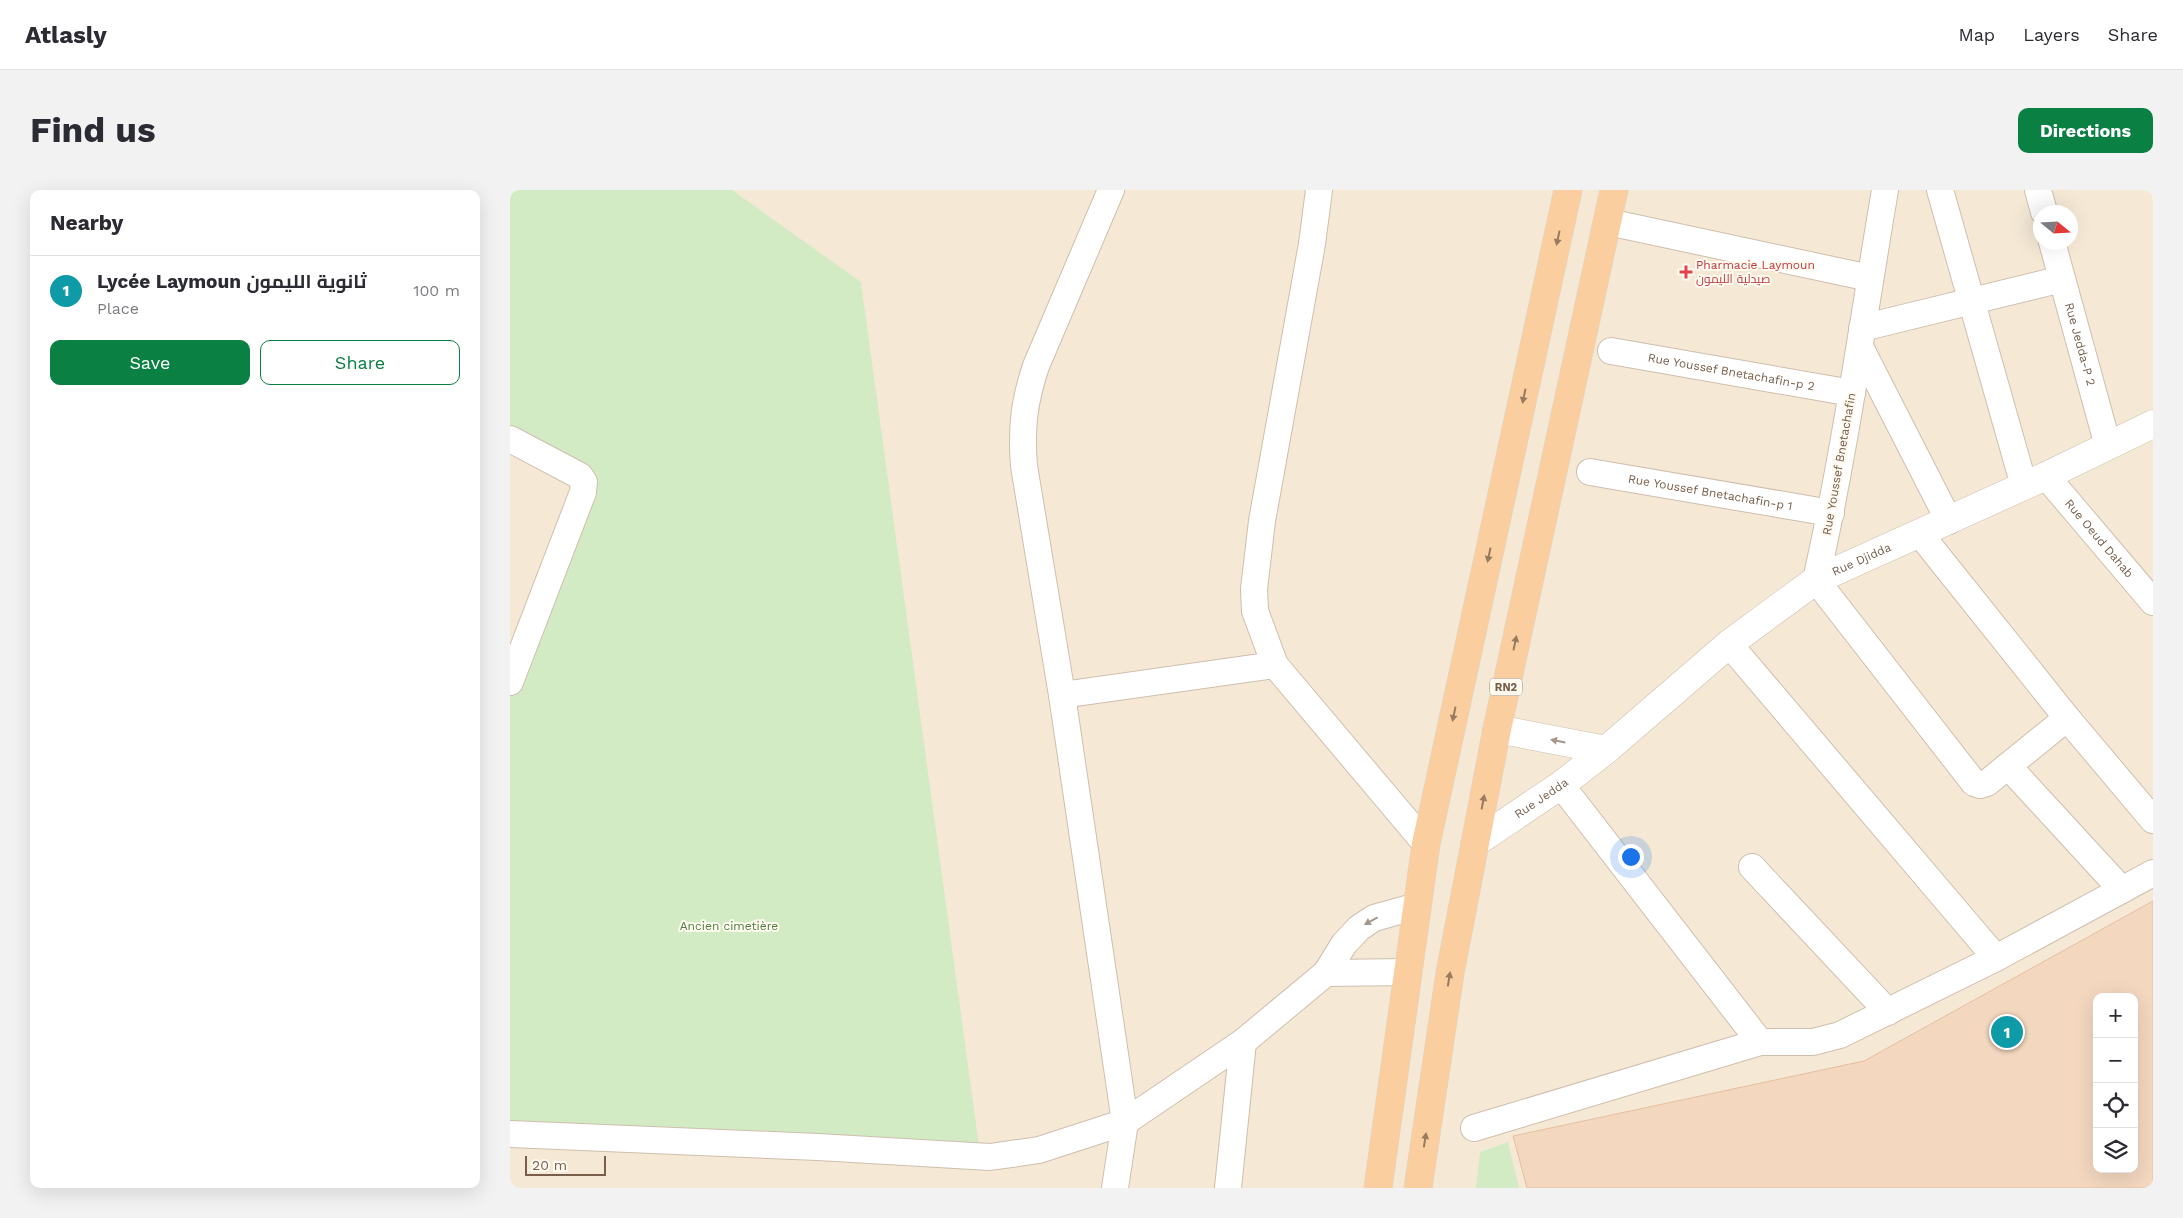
<!DOCTYPE html>
<html lang="en">
<head>
<meta charset="utf-8">
<style>
	:root { --surface:#fff; --page:#f2f2f3; --text:#2b2b33; --muted:#7c7c81; --line:#e1e1e2; --accent:#0b8043 }
	body { margin:0; font-family:"Work Sans",Cairo,sans-serif; background:var(--page); color:var(--text) }
	.controls { position:absolute; right:15px; bottom:15px; display:grid; overflow:hidden; border-radius:10px; box-shadow:0 5px 20px #0002 }
	.controls button { width:45px; height:45px; display:grid; place-items:center; padding:0; border:0; border-bottom:1px solid var(--line); background:var(--surface); color:var(--text); font:25px sans-serif }
	.compass { position:absolute; left:1523px; top:15px; width:45px; height:45px; border-radius:50%; background:var(--surface); box-shadow:0 5px 20px #0002; rotate:108deg }
	.scale { position:absolute; left:15px; bottom:12px; width:81px; box-sizing:border-box; padding-left:5px; border:2px solid #785e4b; border-top:0; font-size:14px; line-height:18px; white-space:nowrap; color:#785e4b; -webkit-text-stroke:4px #fffaef; paint-order:stroke }
	.you { position:absolute; left:1120px; top:666px; width:18px; height:18px; margin:-12px; border:4px solid #fff; border-radius:50%; background:#1a73e8; box-shadow:0 0 0 8px #1a73e833 }
	.badge { display:grid; place-items:center; width:32px; height:32px; border-radius:50%; background:var(--accent); color:#fff; font-size:16px; font-weight:700 }
	.pin { position:absolute; translate:-50% -50%; border:2px solid #fff; box-shadow:0 1px 5px #0006 }
	.list { margin:0; padding:0; list-style:none }
	h2 { display:flex; justify-content:space-between; align-items:center; height:65px; margin:0; padding:0 20px; font-size:21px }
	h2 small { font-size:16px; font-weight:400; color:var(--muted) }
	.list li { display:grid; grid-template-columns:32px 1fr auto; gap:15px; align-items:center; box-sizing:border-box; height:70px; padding:0 20px; border-top:1px solid var(--line) }
	.list b { display:block; font-size:19px; white-space:nowrap }
	.list p { margin:0; font-size:16px; white-space:nowrap; color:var(--muted) }
	.list em { font-size:16px; font-style:normal; color:var(--muted) }
	.actions { display:flex; gap:10px; padding:15px 20px }
	.actions a { flex:1; padding:11px 0; border:1px solid var(--accent); border-radius:10px; text-align:center; font-size:18px; color:var(--accent) }
	.actions .main { background:var(--accent); color:#fff }
	.icon { flex:none; width:28px; height:28px; fill:none; stroke:currentColor; stroke-width:2; stroke-linecap:round; stroke-linejoin:round }
	.map { position:relative; flex:none; width:1643px; height:998px; overflow:hidden; border-radius:10px }
	header { display:flex; align-items:center; gap:30px; box-sizing:border-box; height:70px; padding:0 25px; background:var(--surface); border-bottom:1px solid var(--line) }
	header strong { font-size:24px }
	nav { display:flex; gap:28px; margin-inline-start:auto; font-size:18px }
	.intro { display:flex; align-items:center; justify-content:space-between; box-sizing:border-box; height:120px; padding:0 30px }
	h1 { margin:0; font-size:35px }
	.button { padding:12px 22px; border-radius:10px; background:var(--accent); color:#fff; font-size:18px; font-weight:700 }
	main { display:flex; gap:30px; padding:0 30px }
	aside { flex:1; background:var(--surface); border-radius:10px; box-shadow:0 5px 20px #0002 }
	.map>svg:first-child { display:block }
	.residential { fill:#f5e9d6; fill-rule:evenodd }
	.green { fill:#d2ebc5 }
	.building { fill:#f3d7bf; stroke:#e6be9f; fill-rule:evenodd }
	.lines { fill:none; stroke-linecap:round; stroke-linejoin:round }
	.minor-casing { stroke:#cfbead; stroke-width:28 }
	.tertiary-casing { stroke:#cfbead; stroke-width:29 }
	.trunk-casing { stroke:#dcd5d0; stroke-width:29 }
	.minor { stroke:#fff; stroke-width:26 }
	.tertiary { stroke:#fff; stroke-width:28 }
	.trunk { stroke:#face9e; stroke-width:28 }
	.oneway { fill:#987a60 }
	.oneway2 { fill:#a7968a }
	.health-dot { fill:#e0444e; stroke:#fffaef; stroke-width:2 }
	.labels { text-anchor:middle; dominant-baseline:central; stroke-width:4; stroke-linejoin:round; paint-order:stroke }
	.shield { fill:#fffaef; stroke:#a08d7c; stroke-width:1 }
	.shield-label { font-size:11px; font-weight:bold; fill:#785e4b }
	.health-label { font-size:12px; fill:#be3a42; stroke:#fffaef; text-anchor:start }
	.street-label { font-size:12px; fill:#785e4b; stroke:#fffaef }
	.park-label { font-size:12px; fill:#507e42; stroke:#fffaef }
</style>
</head>
<body>
<header>
<strong>Atlasly</strong>
<nav><a>Map</a><a>Layers</a><a>Share</a></nav>
</header>
<div class="intro"><h1>Find us</h1><a class="button">Directions</a></div>
<main>
<aside>
<h2>Nearby<small></small></h2>
<ul class="list">
<li><span class="badge" style="background:#0f9aa8">1</span><div><b>Lycée Laymoun ثانوية الليمون</b><p>Place</p></div><em>100 m</em></li>
</ul>
<div class="actions"><a class="main">Save</a><a>Share</a></div>
</aside>
<div class="map">
<svg width="1643" height="998" viewBox="0 0 1643 998">
	<rect width="100%" height="100%" fill="#fdf6e8"/>
	<!-- residential -->
	<path class="residential" d="M0,0H1643V998H0ZM1530,22H1560V52H1530ZM1587,807H1624V979H1587Z"/>
	<!-- green -->
	<g class="green">
		<path d="M0,0H222L351,92L472,978L0,937V486L77,298L0,252Z"/>
		<path d="M998,952L1009,998H966L970,962Z"/>
	</g>
	<!-- building -->
	<path class="building" d="M1643,711V998H1017L1003,946L1354,871ZM1587,807H1624V979H1587Z"/>
	<g class="lines">
		<!-- minor casing -->
		<g class="minor-casing">
			<g id="minor">
				<path d="M601,0L526,176C514,212 511,238 514,276L552,505L615,932L605,998"/>
				<path d="M809,0L802,54L752,331L744,399L745,421L765,475L916,654"/>
				<path d="M1375,0C1353,130 1335,261 1306,390L1464,593L1470,595L1477,593L1557,528L1643,630"/>
				<path d="M1430,0L1514,296"/>
				<path d="M1528,0L1534,22"/>
				<path d="M1098,32L1360,88"/>
				<path id="s1" d="M1542,52L1598,256"/>
				<path d="M1352,138L1552,89"/>
				<path d="M1350,157L1439,331"/>
				<path id="s2" d="M1101,161L1342,203"/>
				<path d="M0,249L70,286L74,292L73,302L0,492"/>
				<path id="s3" d="M1080,282L1321,323"/>
				<path id="s4" d="M1536,286L1643,412"/>
				<path d="M1410,344L1557,528"/>
				<path d="M1219,454L1486,768"/>
				<path d="M552,505L765,475"/>
				<path d="M1498,576L1612,700"/>
				<path d="M1051,595L1250,852"/>
				<path d="M1242,677L1378,822"/>
				<path d="M816,783L898,782"/>
				<path d="M964,938L1250,852H1303L1330,845L1486,768L1643,683"/>
				<path d="M0,944L308,957L480,967L529,960L615,932L733,852L816,783L834,754L849,738L864,728L907,716"/>
				<path d="M718,998L733,852"/>
			</g>
		</g>
		<!-- tertiary casing -->
		<g class="tertiary-casing">
			<g id="tertiary">
				<path d="M987,539L1096,560"/>
				<path id="s5" d="M965,653L1051,595L1096,560L1219,454L1306,390L1536,286L1643,234"/>
			</g>
		</g>
		<!-- trunk casing -->
		<g class="trunk-casing">
			<g id="trunk">
				<path d="M868,998L916,654L1058,0"/>
				<path d="M908,998L940,783L987,539L1104,0"/>
			</g>
		</g>
		<!-- minor -->
		<use href="#minor" class="minor"/>
		<!-- tertiary -->
		<use href="#tertiary" class="tertiary"/>
		<!-- trunk -->
		<use href="#trunk" class="trunk"/>
	</g>
	<!-- one-way arrows -->
	<defs><path id="oneway-solid" d="M-6-.8H1V-3.2L6.5 0L1 3.2V.8H-6Z" transform="scale(1.25)"/></defs>
	<g class="oneway">
		<use href="#oneway-solid" transform="translate(1048 48) rotate(102)"/>
		<use href="#oneway-solid" transform="translate(1014 206) rotate(102)"/>
		<use href="#oneway-solid" transform="translate(979 365) rotate(102)"/>
		<use href="#oneway-solid" transform="translate(1005 453) rotate(-78)"/>
		<use href="#oneway-solid" transform="translate(944 524) rotate(102)"/>
		<use href="#oneway-solid" transform="translate(973 612) rotate(-79)"/>
		<use href="#oneway-solid" transform="translate(939 789) rotate(-81)"/>
		<use href="#oneway-solid" transform="translate(915 950) rotate(-81)"/>
	</g>
	<g class="oneway2">
		<use href="#oneway-solid" transform="translate(1048 551) rotate(-169)"/>
		<use href="#oneway-solid" transform="translate(861 731) rotate(151)"/>
	</g>
	<!-- markers -->
	<path class="health-dot" d="M1173.5 74.5h5v5h5v5h-5v5h-5v-5h-5v-5h5z"/>
	<g class="labels">
		<!-- shield labels -->
		<rect class="shield" x="980" y="488.5" width="32" height="17" rx="4"/>
		<g class="shield-label">
			<text x="996" y="497">RN2</text>
		</g>
		<!-- health labels -->
		<g class="health-label">
			<text x="1186" y="75">Pharmacie Laymoun<tspan x="1186" dy="14">صيدلية الليمون</tspan></text>
		</g>
		<!-- street labels -->
		<g class="street-label">
			<text stroke="none"><textPath href="#s1" startOffset="106">Rue Jedda-P 2</textPath></text>
			<text stroke="none"><textPath href="#s2" startOffset="122">Rue Youssef Bnetachafin-p 2</textPath></text>
			<text transform="translate(1329 274) rotate(-80)">Rue Youssef Bnetachafin</text>
			<text stroke="none"><textPath href="#s3" startOffset="122">Rue Youssef Bnetachafin-p 1</textPath></text>
			<text stroke="none"><textPath href="#s4" startOffset="82">Rue Oeud Dahab</textPath></text>
			<text stroke="none"><textPath href="#s5" startOffset="481">Rue Djidda</textPath></text>
			<text stroke="none"><textPath href="#s5" startOffset="80">Rue Jedda</textPath></text>
		</g>
		<!-- park labels -->
		<g class="park-label">
			<text x="219" y="736">Ancien cimetière</text>
		</g>
	</g>
</svg>
<div class="controls">
<button>+</button>
<button>−</button>
<button><svg class="icon" aria-label="locate" viewBox="0 0 24 24"><circle cx="12" cy="12" r="6"/><path d="M12 2v4M12 18v4M2 12h4M18 12h4"/></svg></button>
<button><svg class="icon" aria-label="layers" viewBox="0 0 24 24"><path d="M12 4l9 5-9 5-9-5zM3 14l9 5 9-5"/></svg></button>
</div>
<svg class="compass" viewBox="-18 -18 36 36"><path d="M0-13l5 13h-10z" fill="#e53935"/><path d="M0 13l5-13h-10z" fill="#7c7c81"/></svg>
<div class="scale">20 m</div>
<div class="you"></div>
<div class="pin badge" style="left:1497px;top:842px;background:#0f9aa8">1</div>
</div>
</main>
</body>
</html>
